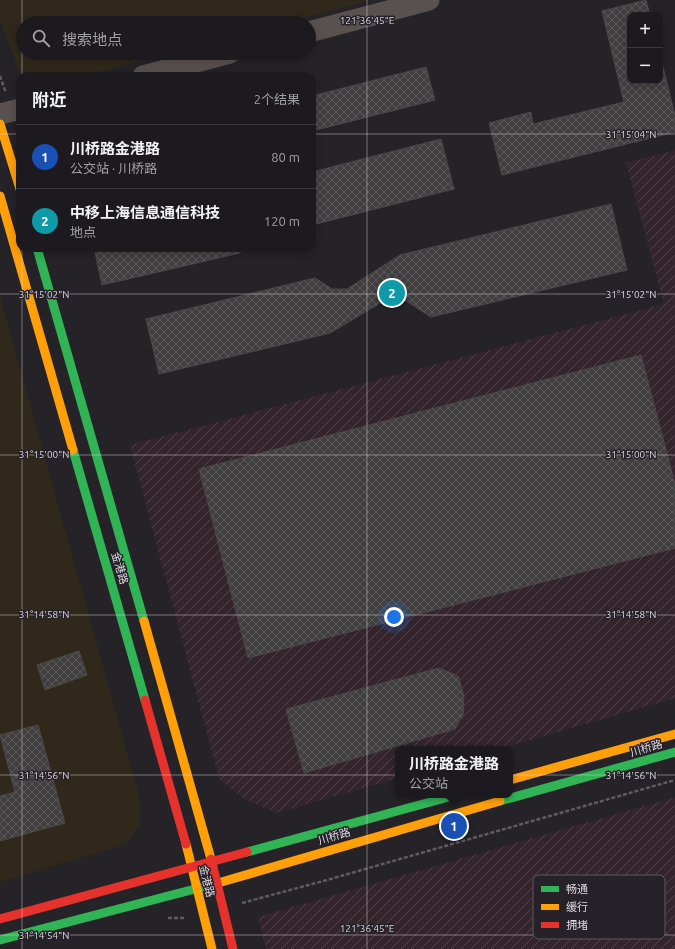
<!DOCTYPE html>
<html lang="zh">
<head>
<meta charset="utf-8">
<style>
	:root { --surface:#1c1a1e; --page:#29272b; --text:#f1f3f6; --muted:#a0a1a4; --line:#3a383c; --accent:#9e9aa0 }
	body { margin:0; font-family:Ubuntu,"Noto Sans SC",sans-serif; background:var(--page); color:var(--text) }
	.controls { position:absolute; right:12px; top:12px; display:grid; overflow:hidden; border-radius:8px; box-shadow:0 2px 10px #0003 }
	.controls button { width:36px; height:36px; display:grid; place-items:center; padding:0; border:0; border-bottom:1px solid var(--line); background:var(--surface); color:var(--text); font:20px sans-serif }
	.you { position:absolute; left:394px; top:617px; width:14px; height:14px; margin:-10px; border:3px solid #fff; border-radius:50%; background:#1a73e8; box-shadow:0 0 0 6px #1a73e833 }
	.badge { display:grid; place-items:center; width:26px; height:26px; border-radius:50%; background:var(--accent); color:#fff; font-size:13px; font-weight:700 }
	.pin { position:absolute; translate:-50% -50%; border:2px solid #fff; box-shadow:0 1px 4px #0006 }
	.popup { position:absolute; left:395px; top:746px; width:118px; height:52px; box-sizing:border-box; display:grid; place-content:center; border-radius:8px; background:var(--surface); filter:drop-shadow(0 1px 3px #0005); font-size:13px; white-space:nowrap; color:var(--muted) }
	.popup b { font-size:15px; color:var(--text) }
	.popup::after { content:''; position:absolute; left:50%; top:100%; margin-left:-8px; border:8px solid transparent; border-top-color:var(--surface) }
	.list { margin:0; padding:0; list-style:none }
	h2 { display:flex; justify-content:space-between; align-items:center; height:52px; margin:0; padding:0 16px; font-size:17px }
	h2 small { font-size:13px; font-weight:400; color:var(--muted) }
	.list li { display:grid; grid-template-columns:26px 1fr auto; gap:12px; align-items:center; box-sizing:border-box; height:64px; padding:0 16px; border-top:1px solid var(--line) }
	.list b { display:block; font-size:15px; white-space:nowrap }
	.list p { margin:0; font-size:13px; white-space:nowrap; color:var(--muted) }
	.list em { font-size:13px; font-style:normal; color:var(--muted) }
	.icon { flex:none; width:22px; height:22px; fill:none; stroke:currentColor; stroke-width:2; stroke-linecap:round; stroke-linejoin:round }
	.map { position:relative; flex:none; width:675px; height:949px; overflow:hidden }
	.search { position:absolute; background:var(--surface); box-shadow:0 2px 10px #0003; left:16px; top:16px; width:300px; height:44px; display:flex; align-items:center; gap:10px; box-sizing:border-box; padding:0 14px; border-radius:22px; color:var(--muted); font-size:15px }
	.panel { position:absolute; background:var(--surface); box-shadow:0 2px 10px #0003; left:16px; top:72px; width:300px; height:180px; border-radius:12px }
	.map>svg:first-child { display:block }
	.commercial { fill:#30291b }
	.industrial { fill:url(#industrial-furrows) }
	.building { fill:url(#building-cross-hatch); stroke:#4b4848 }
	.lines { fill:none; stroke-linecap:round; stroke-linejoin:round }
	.path { stroke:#615b5a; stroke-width:2.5; stroke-dasharray:4 2; stroke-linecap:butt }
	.street { stroke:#59514f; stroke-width:21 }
	.fast { stroke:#30b455; stroke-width:9 }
	.slow { stroke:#ff9f0a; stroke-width:9 }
	.jam { stroke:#e5322d; stroke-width:9 }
	.ticks { fill:none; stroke:#dedae1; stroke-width:1; stroke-opacity:0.45 }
	.labels { text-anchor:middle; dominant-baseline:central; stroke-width:3; stroke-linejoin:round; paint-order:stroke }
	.street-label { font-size:11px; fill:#dedae1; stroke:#27212a }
	.key { fill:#27212a; stroke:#5e5861; stroke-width:1 }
	.key-label { font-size:11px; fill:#dedae1 }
	.ticks-label { font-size:10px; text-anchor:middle; fill:#dedae1; stroke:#27212a; stroke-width:3; stroke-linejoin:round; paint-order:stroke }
</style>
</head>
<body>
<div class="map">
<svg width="675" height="949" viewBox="0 0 675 949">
	<defs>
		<pattern id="industrial-furrows" width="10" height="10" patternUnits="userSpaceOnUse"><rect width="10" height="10" fill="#34252c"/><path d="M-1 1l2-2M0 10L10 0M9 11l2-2" fill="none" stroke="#51444a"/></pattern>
		<pattern id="building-cross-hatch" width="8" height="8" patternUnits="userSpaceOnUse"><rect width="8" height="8" fill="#413e40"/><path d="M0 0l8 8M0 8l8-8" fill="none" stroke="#5c595b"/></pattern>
	</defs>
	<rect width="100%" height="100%" fill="#262328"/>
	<!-- commercial -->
	<g class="commercial">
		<path d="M0,0H371L284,23H23V53H172L82,76H21L0,20Z"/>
		<path d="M0,297L140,799V825L127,844L0,882Z"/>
	</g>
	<!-- industrial -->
	<g class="industrial">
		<path d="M675,150V698L499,749H398V778L276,813L241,797L219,779L130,445L664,304L626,163Z"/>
		<path d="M675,797V949H266L258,917Z"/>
	</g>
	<!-- building -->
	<g class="building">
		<path d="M646,0L650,15H630V81H660V55L675,115V132L502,175L489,123L531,112L533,124L624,102L602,11Z"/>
		<path d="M426,67L435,100L312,131V96Z"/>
		<path d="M441,139L454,189L312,225V172Z"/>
		<path d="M611,204L627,270L431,317L400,297L387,299L330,333L159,374L146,319L315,278L332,289H347L400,255Z"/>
		<path d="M94,248H239L240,253L102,285Z"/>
		<path d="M641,355L675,484V548L248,658L199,469Z"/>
		<path d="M79,651L87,675L45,690L37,665Z"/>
		<path d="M439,668L458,676L464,696L463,715L455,729L304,773L286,709Z"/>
		<path d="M38,725L65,823L0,841V796L15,792L0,735Z"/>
	</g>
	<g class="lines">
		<!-- path -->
		<g class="path">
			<path d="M0,76L6,93"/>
			<path d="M242,903L327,880L675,780"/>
			<path d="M168,918H185"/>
		</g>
		<!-- street -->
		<g class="street">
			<path d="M309,32L429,0"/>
			<path d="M143,76L230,53"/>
			<path d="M0,114L20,109"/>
		</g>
		<!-- fast -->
		<g class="fast">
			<path d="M37,248L144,621"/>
			<path d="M73,450L145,700"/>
			<path d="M500,801L675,752"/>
			<path d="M247,852L456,795"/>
			<path d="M0,940L218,883"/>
		</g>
		<!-- slow -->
		<g class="slow">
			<path d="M0,124L20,189"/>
			<path d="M0,196L73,450"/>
			<path d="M144,621L211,859"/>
			<path d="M510,780L675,734"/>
			<path d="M186,844L212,949"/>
			<path d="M218,883L500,801"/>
		</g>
		<!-- jam -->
		<g class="jam">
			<path d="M145,700L186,844"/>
			<path d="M211,859L233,949"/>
			<path d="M0,919L247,852"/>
		</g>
	</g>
	<!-- ticks -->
	<path class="ticks" d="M22,0V76M367,0V949M0,134H20M312,134H675M22,248V949M0,294H675M0,455H675M0,615H675M0,775H675M0,935H675"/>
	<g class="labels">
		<!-- street labels -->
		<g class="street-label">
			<text transform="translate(120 568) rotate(74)">金港路</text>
			<text transform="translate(646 748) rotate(-16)">川桥路</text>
			<text transform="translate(334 836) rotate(-16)">川桥路</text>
			<text transform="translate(207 881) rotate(76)">金港路</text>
		</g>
	</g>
	<!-- legend -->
	<rect x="533" y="875" width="132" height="64" rx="6" class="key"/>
	<rect x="541" y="886" width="18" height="6" fill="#30b455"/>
	<rect x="541" y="904" width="18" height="6" fill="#ff9f0a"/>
	<rect x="541" y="922" width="18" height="6" fill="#e5322d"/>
	<g class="key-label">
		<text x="566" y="893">畅通</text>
		<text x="566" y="911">缓行</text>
		<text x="566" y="929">拥堵</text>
	</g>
	<g class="ticks-label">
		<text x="367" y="24">121°36'45"E</text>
		<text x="631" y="138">31°15'04"N</text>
		<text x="44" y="298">31°15'02"N</text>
		<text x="631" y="298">31°15'02"N</text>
		<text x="44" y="458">31°15'00"N</text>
		<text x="631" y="458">31°15'00"N</text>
		<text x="44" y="618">31°14'58"N</text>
		<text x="631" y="618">31°14'58"N</text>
		<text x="44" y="779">31°14'56"N</text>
		<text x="631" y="779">31°14'56"N</text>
		<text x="367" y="932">121°36'45"E</text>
		<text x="44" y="939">31°14'54"N</text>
	</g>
</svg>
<div class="controls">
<button>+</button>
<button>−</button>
</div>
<div class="you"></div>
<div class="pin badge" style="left:454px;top:826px;background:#1a4fb4">1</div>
<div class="popup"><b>川桥路金港路</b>公交站</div>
<div class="pin badge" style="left:392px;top:293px;background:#0f9aa8">2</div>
<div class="search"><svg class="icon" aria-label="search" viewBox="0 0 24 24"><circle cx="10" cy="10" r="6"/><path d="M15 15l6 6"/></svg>搜索地点</div>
<section class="panel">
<h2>附近<small>2个结果</small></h2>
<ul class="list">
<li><span class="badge" style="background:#1a4fb4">1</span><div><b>川桥路金港路</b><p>公交站 · 川桥路</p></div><em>80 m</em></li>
<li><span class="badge" style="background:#0f9aa8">2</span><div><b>中移上海信息通信科技</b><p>地点</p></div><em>120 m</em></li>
</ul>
</section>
</div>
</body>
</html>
